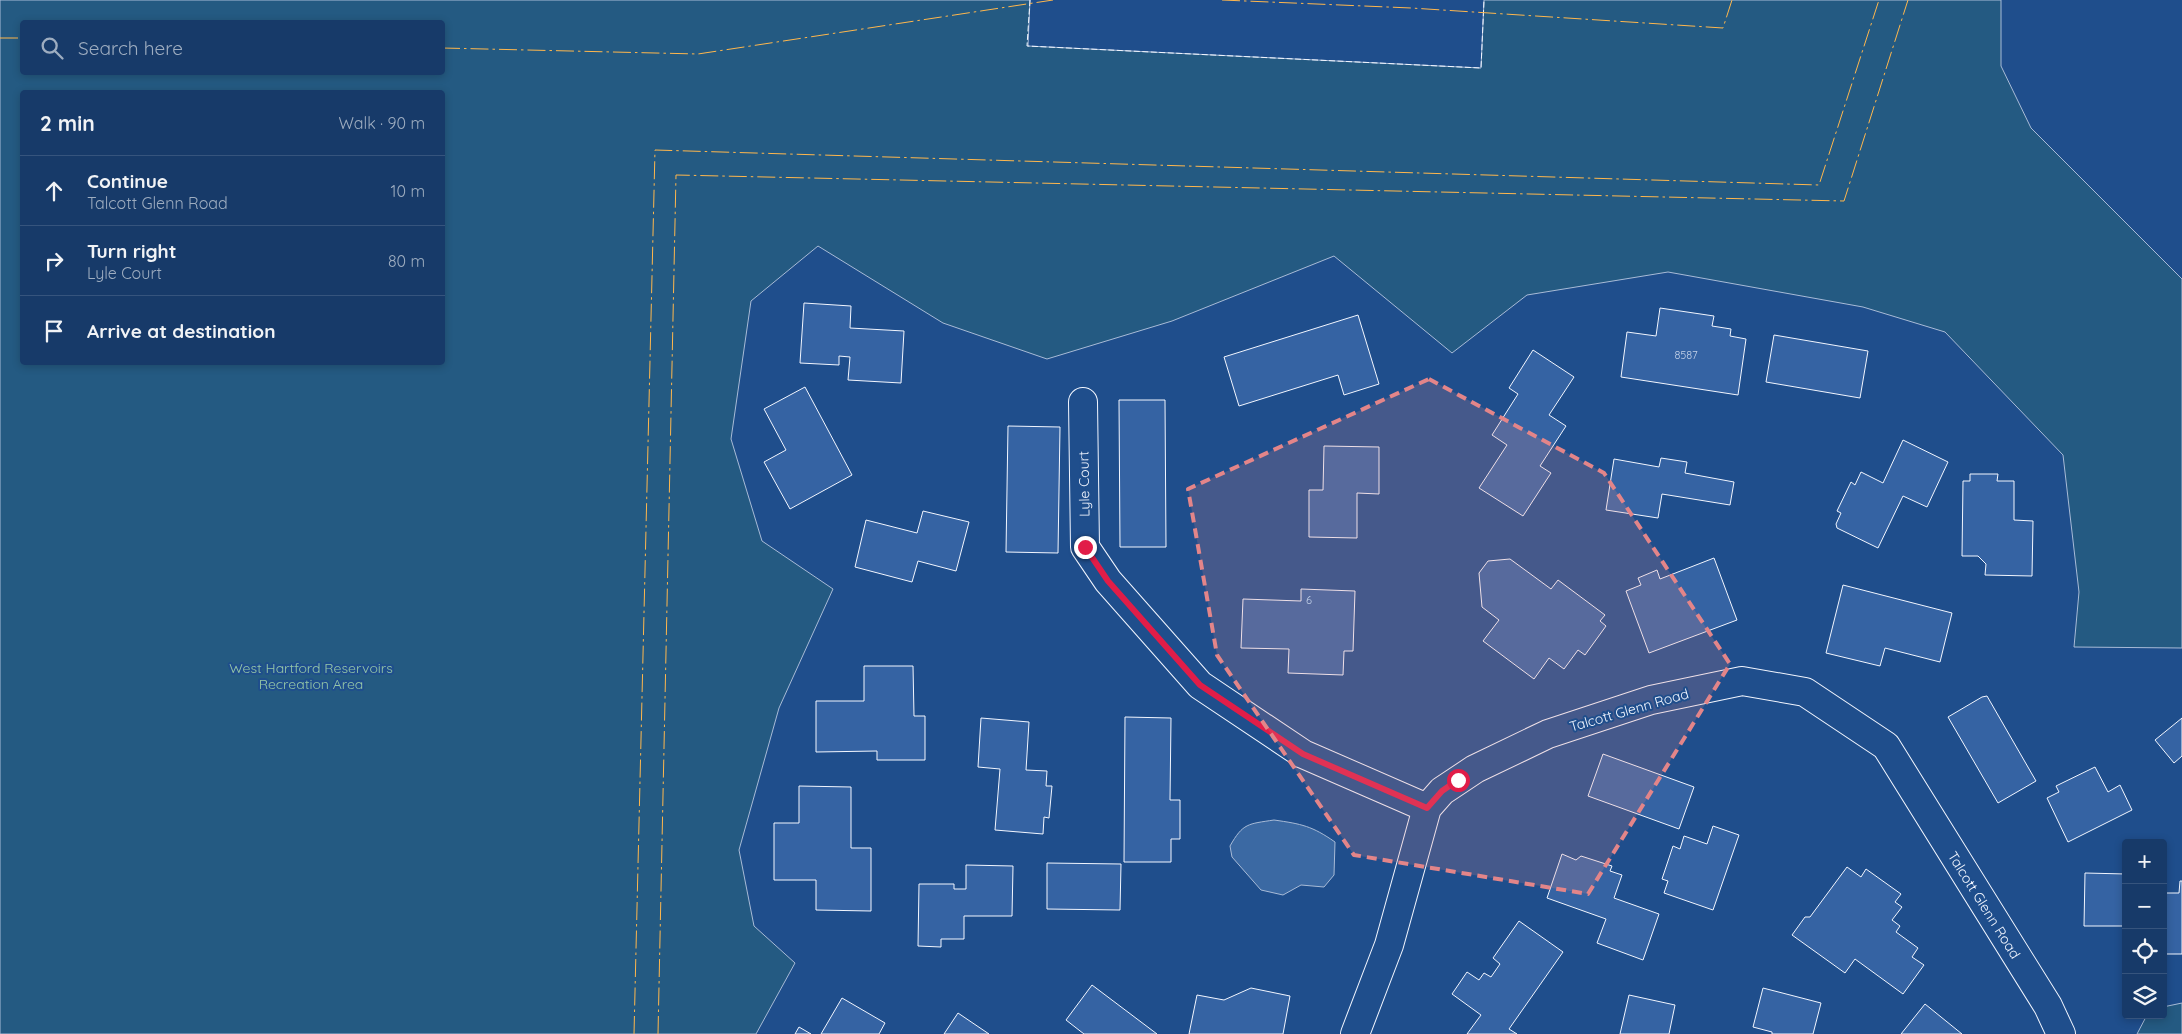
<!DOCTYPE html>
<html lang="en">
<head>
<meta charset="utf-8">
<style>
	:root { --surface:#173a69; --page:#244571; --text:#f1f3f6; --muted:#9eadc0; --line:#36547d }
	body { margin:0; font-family:Quicksand,sans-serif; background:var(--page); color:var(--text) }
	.controls { position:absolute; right:15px; bottom:15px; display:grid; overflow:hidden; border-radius:5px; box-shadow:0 2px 8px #0003 }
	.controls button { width:45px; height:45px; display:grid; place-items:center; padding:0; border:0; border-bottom:1px solid var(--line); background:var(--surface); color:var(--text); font:25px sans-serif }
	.stop { position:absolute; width:15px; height:15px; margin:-11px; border:4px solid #e11d48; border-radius:50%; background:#fff }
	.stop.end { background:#e11d48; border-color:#fff; box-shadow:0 1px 5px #0008 }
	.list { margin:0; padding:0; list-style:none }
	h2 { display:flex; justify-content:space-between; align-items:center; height:65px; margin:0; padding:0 20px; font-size:21px }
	h2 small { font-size:16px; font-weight:400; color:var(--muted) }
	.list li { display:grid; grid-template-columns:32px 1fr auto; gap:15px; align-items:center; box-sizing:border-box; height:70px; padding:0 20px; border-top:1px solid var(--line) }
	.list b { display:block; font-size:19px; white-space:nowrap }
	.list p { margin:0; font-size:16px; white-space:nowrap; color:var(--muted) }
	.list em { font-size:16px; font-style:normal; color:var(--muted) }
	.icon { flex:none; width:28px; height:28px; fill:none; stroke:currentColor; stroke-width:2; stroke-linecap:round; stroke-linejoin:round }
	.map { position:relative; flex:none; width:2182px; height:1034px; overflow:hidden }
	.search { position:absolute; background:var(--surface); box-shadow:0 2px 8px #0003; left:20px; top:20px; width:425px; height:55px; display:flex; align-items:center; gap:12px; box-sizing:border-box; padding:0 18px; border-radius:5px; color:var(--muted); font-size:19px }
	.panel { position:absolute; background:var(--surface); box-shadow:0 2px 8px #0003; left:20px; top:90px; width:425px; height:275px; border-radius:5px }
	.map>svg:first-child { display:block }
	.green { fill:#245a82; stroke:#a8bbd7; fill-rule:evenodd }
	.water { fill:#3b69a3; stroke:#a8bbd7 }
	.building { fill:#3563a3; stroke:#f2f6ff }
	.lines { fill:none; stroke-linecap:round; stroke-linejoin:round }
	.minor-casing { stroke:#f2f6ff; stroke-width:30 }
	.minor { stroke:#1f4e8c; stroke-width:28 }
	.fence { stroke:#f2f6ff; stroke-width:1; stroke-dasharray:6 2.5; stroke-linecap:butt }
	.power { stroke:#ffb74d; stroke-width:1; stroke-dasharray:18 4 2.5 4; stroke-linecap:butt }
	.route { stroke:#e11d48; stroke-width:6 }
	.marked { fill:#e38589; fill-opacity:0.2; stroke:#e38589; stroke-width:4; stroke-dasharray:10 6; stroke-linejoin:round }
	.labels { text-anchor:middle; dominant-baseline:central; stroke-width:4; stroke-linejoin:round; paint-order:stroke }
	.number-label { font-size:11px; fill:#c3d1e8 }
	.street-label { font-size:14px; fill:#f2f6ff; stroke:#1f4e8c }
	.park-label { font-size:14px; fill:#97c8a6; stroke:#1f4e8c }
</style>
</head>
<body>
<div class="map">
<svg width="2182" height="1034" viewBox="0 0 2182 1034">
	<rect width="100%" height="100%" fill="#1f4e8c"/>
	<!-- green -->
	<g class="green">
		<path d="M0,0H1030L1028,46L1481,68L1484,0H2001V66L2031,128L2182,279V648L2074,647L2079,592L2063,455L1945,332L1863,307L1668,272L1527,295L1452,353L1334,256L1172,321L1047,359L943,323L818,246L751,301L731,439L762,541L833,589L779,708L739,850L754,926L795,963L756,1034H0ZM442,22V72H22V22ZM22,92H442V362H22Z"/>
		<path d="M2182,1003V1034H2137L2147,1015H2163V1007Z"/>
	</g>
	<!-- water -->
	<path class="water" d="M1274,820C1302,824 1312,826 1335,842L1334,875L1324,887L1301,885L1283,895L1261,890L1232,857L1230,846C1243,823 1248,824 1274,820Z"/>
	<!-- building -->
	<g class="building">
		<path d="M804,303L851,306L850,328L904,331L901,383L848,380L850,357L839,356V365L800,363Z"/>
		<path d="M1660,308L1714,316L1712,326L1731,329L1730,336L1746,339L1738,395L1621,377L1627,332L1656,336Z"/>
		<path d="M1358,315L1379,384L1344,395L1338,375L1239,406L1224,357Z"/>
		<path d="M1774,335L1868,351L1860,398L1766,382Z"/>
		<path d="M1533,350L1574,377L1549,415L1566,426L1540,466L1551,473L1523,516L1479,488L1507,445L1492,435L1518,394L1509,388Z"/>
		<path d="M805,387L852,475L790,509L764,462L786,450L764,409Z"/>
		<path d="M1119,400H1165L1166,547H1120Z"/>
		<path d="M1008,426L1060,427L1058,553L1006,552Z"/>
		<path d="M1903,440L1948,462L1927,507L1903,496L1878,548L1837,528L1836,524L1841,513L1837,511L1851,482L1855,485L1861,472L1883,483Z"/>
		<path d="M1324,446L1379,447V494L1357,493V538L1309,537V490H1323Z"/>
		<path d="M1661,458L1687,462L1685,473L1734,482L1730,505L1662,494L1658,518L1606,510L1614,459L1659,467Z"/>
		<path d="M1970,474H1998L1997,481H2014V520L2033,521L2032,576L1985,575L1986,564L1978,556H1962L1963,481H1970Z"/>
		<path d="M923,511L969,522L956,571L918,561L912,582L855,567L866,520L917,533Z"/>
		<path d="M1714,558L1737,620L1649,653L1626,591L1641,585L1638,578L1657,570L1660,579Z"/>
		<path d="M1510,559L1551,589L1558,580L1605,615L1600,621L1606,626L1585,655L1578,650L1564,669L1549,658L1534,679L1483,641L1499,620L1482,607L1479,573L1488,561Z"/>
		<path d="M1843,585L1952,613L1940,662L1885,648L1880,666L1826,653Z"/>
		<path d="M1301,589L1355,591L1353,651H1344L1343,675L1288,673L1289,649L1241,648L1243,599L1301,601Z"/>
		<path d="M864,666H913L914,716H925V760H877V751L816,752V701H864Z"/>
		<path d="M1987,696L2036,781L1998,803L1948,717L1982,697Z"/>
		<path d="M1125,717L1171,718L1170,800H1180V839H1171V862H1124Z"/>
		<path d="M981,718L1029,722L1026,770L1047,771L1046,786H1052L1049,818L1044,817L1043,834L995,830L1000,769L978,767Z"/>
		<path d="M2182,718V756L2174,763L2155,740Z"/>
		<path d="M1603,754L1694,787L1679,829L1588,796Z"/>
		<path d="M2095,767L2108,792L2120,785L2132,810L2068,842L2047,798L2059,792L2056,786Z"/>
		<path d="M799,786L851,787V848H871V911L816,910V880H774V823H799Z"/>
		<path d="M1713,826L1739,835L1713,910L1664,893L1668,881L1662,879L1673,846L1680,849L1684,836L1707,844Z"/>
		<path d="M1562,854L1576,860L1581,856L1612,866L1610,871L1622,875L1614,898L1659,914L1643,960L1597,943L1606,919L1547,898Z"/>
		<path d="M1047,863L1121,864L1120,910L1047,909Z"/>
		<path d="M966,865L1013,866L1012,916H964V939H941V947L918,946L919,884H954V889H966Z"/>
		<path d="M1847,867L1861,877L1866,869L1901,894L1895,902L1902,907L1892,920L1900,926L1896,932L1918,948L1912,957L1924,965L1903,994L1855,959L1845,973L1792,935L1805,917H1810Z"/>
		<path d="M2085,873L2126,874V926H2084Z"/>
		<path d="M2180,881H2182V954H2163V893H2179Z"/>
		<path d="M1519,921L1563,952L1509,1029L1517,1034H1467L1481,1015L1452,994L1467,972L1479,980L1484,973L1491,977L1500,964L1493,958Z"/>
		<path d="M1092,985L1157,1034H1084L1066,1020Z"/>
		<path d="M1251,988L1290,996L1283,1034H1189L1197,995L1224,1000Z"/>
		<path d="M1763,988L1821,1003L1813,1034H1772V1032L1753,1027Z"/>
		<path d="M1629,995L1675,1005L1669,1034H1620Z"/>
		<path d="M842,998L885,1023L879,1034H821Z"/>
		<path d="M1925,1004L1962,1034H1901Z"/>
		<path d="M958,1013L989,1034H944Z"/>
		<path d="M799,1027L811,1034H795Z"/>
	</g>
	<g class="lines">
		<!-- minor casing -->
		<g class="minor-casing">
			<g id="minor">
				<path d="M1083,402L1085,547L1108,581L1200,685L1303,754L1427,808"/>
				<path d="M1355,1034L1389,945L1427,808L1442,791L1475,769L1548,734L1651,700L1742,681L1805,692L1886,746L2048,1006L2061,1034"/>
			</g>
		</g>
		<!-- minor -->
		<use href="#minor" class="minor"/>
		<!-- fence -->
		<path class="fence" d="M1030,0L1027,46L1481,68L1484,0"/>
		<!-- power -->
		<g class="power">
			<path d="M1222,0L1411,8L1723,28L1732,0"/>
			<path d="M0,38H22"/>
			<path d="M442,48L698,54L1053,0"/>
			<path d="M634,1034L655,150L1819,185L1879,0"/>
			<path d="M658,1034L676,175L1844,201L1908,0"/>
		</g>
	</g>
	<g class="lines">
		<!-- route -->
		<path class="route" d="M1085,547L1108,581L1200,685L1303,754L1427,808L1442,791L1458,780"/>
	</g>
	<!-- marked area -->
	<path class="marked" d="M1429,379L1604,473L1730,664L1588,894L1354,855L1217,655L1188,489Z"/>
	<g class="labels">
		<!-- number labels -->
		<g class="number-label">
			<text x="1686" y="355">8587</text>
			<text x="1309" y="600">6</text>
		</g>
		<!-- street labels -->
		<g class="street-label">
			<text transform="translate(1084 484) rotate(-91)">Lyle Court</text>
			<text transform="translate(1629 710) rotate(-16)">Talcott Glenn Road</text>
			<text transform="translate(1984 905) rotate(58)">Talcott Glenn Road</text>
		</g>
		<!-- park labels -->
		<g class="park-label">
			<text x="311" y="668">West Hartford Reservoirs<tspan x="311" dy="16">Recreation Area</tspan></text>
		</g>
	</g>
</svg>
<div class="controls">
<button>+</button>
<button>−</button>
<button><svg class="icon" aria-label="locate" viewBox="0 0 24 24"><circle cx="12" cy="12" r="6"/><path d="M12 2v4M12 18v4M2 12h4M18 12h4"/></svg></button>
<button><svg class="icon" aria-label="layers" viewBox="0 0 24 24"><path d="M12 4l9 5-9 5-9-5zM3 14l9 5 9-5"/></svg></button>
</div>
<div class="stop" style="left:1458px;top:780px"></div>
<div class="stop end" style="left:1085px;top:547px"></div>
<div class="search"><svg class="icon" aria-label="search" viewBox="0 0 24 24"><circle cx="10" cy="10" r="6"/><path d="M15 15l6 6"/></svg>Search here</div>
<section class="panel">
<h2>2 min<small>Walk · 90 m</small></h2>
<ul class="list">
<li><svg class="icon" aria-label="ahead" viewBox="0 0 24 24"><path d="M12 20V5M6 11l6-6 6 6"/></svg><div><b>Continue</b><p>Talcott Glenn Road</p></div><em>10 m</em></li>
<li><svg class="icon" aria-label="right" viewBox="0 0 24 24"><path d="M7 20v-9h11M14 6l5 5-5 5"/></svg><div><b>Turn right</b><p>Lyle Court</p></div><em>80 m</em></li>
<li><svg class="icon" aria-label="arrive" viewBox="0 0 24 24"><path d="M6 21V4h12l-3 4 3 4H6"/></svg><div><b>Arrive at destination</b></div></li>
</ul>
</section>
</div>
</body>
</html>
